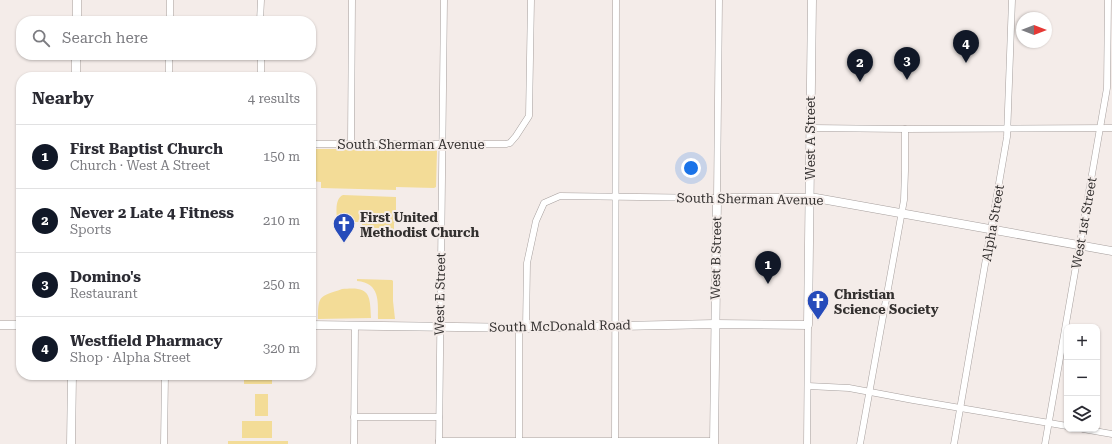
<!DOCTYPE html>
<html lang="en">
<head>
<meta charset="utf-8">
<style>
	:root { --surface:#fff; --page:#f7f7f7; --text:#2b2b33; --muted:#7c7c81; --line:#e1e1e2; --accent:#111827 }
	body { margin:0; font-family:"Roboto Serif",serif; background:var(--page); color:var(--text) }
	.controls { position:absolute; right:12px; bottom:12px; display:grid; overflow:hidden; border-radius:8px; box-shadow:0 1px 3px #0004 }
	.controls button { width:36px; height:36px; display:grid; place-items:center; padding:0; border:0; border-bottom:1px solid var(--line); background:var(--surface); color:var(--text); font:20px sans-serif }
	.compass { position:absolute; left:1016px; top:12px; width:36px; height:36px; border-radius:50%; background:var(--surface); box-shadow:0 1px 3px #0004; rotate:90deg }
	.you { position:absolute; left:691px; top:168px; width:14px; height:14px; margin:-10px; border:3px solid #fff; border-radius:50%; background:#1a73e8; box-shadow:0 0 0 6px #1a73e833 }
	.badge { display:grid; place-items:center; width:26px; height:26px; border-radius:50%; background:var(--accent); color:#fff; font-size:13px; font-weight:700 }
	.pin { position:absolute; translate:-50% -33px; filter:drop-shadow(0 1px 2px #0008) }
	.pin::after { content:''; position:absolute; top:21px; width:14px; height:12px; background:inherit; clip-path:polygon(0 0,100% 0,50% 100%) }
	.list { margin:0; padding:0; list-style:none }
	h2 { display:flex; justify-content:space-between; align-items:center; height:52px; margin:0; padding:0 16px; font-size:17px }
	h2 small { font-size:13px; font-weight:400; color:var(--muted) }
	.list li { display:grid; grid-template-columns:26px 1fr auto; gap:12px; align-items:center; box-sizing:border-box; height:64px; padding:0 16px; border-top:1px solid var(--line) }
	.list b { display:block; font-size:15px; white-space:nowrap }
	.list p { margin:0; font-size:13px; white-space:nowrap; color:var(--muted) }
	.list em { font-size:13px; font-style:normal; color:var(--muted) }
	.icon { flex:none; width:22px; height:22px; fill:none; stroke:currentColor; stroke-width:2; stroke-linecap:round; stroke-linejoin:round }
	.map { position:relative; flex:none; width:1112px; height:444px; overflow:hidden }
	.search { position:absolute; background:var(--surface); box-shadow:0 1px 3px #0004; left:16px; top:16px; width:300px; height:44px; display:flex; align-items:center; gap:10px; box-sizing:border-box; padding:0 14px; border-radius:16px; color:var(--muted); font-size:15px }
	.panel { position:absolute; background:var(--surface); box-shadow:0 1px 3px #0004; left:16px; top:72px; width:300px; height:308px; border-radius:16px }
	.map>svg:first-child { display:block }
	.green { fill:#f3dc97 }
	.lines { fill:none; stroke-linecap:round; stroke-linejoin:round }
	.street-casing { stroke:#a69f9d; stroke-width:7 }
	.secondary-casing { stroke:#a69f9d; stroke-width:9 }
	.street { stroke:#fff; stroke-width:6 }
	.secondary { stroke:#fff; stroke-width:8 }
	.labels { text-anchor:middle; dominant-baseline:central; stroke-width:4; stroke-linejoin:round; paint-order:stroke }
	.street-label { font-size:13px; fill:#33302f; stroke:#f4ece9 }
	.poi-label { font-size:13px; font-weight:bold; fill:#33302f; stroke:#f4ece9; text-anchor:start }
</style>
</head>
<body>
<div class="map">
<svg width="1112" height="444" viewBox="0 0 1112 444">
	<rect width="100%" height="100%" fill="#f4ece9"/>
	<!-- green -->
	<g class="green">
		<path d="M311,149H435L437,151L436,187L434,188L396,187V190L321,188V182L311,181Z"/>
		<path d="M343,195L396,197V222L394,223V232L381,233V228H362V222H337C337,214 334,199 343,195Z"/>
		<path d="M357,279L392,280L393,281V301L395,319H378C378,301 380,283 357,281Z"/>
		<path d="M342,289C370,286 370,294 371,318L318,319C318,294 320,297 342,289Z"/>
		<rect x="244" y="375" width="28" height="9"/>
		<rect x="255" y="394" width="13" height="22"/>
		<rect x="242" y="421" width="30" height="17"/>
		<rect x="228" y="441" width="60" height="3"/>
	</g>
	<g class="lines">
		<!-- street casing -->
		<g class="street-casing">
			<g id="street">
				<path d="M170,21V0"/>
				<path d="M260,21L261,0"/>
				<path d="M261,55V77"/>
				<path d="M169,77V55"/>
				<path d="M811,128L905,129L1112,128"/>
				<path d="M351,143L352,0"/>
				<path d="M311,144H506L510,143L516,136L529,116L531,0"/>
				<path d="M519,327V441"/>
				<path d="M526,328L527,263L536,221L544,203L560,196L717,198L719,0"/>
				<path d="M808,386L849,388L913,400L1067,426"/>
				<path d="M354,417H439"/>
				<path d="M1083,429L1112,434"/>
				<path d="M439,441H714"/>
				<path d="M615,441L616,0"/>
				<path d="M164,444L165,375"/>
				<path d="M354,444L355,326"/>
				<path d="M439,444L444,0"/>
				<path d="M807,444L808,325"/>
				<path d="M860,444L904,200L905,171V129"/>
				<path d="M954,444L1007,137L1012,0"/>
				<path d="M1045,444L1107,88L1108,0"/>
			</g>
		</g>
		<!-- secondary casing -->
		<g class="secondary-casing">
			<g id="secondary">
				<path d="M77,21V0"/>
				<path d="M76,77V55"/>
				<path d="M0,325H21"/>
				<path d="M311,325L526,328L715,324L808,325L812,0"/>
				<path d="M71,444L72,375"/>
				<path d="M714,444L717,198H816L1112,251"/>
			</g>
		</g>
		<!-- street -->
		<use href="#street" class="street"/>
		<!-- secondary -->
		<use href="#secondary" class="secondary"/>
	</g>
	<!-- icons -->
	<defs>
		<g id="church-pin" transform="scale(1.15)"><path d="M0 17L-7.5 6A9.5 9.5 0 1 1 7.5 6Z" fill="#264bba" stroke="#f4ece9"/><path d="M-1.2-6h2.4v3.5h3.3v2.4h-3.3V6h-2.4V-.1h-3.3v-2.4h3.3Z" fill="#fff"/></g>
	</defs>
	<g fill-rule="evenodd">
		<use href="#church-pin" x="344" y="224"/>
		<use href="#church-pin" x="818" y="301"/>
	</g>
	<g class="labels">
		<!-- street labels -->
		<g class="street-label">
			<text transform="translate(810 138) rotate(-90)">West A Street</text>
			<text x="411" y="144">South Sherman Avenue</text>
			<text transform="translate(750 199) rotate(1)">South Sherman Avenue</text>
			<text transform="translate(993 223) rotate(-80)">Alpha Street</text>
			<text transform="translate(1084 223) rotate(-80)">West 1st Street</text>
			<text transform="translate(716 258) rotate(-89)">West B Street</text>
			<text transform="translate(440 294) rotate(-89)">West E Street</text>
			<text transform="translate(560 326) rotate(-1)">South McDonald Road</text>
		</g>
		<!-- poi labels -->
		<g class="poi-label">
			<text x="360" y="217">First United<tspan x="360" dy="15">Methodist Church</tspan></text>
			<text x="834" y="294">Christian<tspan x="834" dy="15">Science Society</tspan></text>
		</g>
	</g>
</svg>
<div class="controls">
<button>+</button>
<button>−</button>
<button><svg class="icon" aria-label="layers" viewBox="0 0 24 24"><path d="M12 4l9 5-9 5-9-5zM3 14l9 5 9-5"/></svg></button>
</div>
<svg class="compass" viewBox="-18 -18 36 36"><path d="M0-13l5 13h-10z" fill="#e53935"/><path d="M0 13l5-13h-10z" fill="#7c7c81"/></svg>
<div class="you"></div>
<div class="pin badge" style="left:768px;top:284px">1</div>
<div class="pin badge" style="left:860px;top:82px">2</div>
<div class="pin badge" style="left:907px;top:80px">3</div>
<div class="pin badge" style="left:966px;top:63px">4</div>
<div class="search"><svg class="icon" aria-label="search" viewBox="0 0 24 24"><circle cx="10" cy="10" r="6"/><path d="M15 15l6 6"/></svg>Search here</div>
<section class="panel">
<h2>Nearby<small>4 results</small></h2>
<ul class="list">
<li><span class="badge">1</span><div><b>First Baptist Church</b><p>Church · West A Street</p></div><em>150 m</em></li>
<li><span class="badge">2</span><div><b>Never 2 Late 4 Fitness</b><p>Sports</p></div><em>210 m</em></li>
<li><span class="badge">3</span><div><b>Domino's</b><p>Restaurant</p></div><em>250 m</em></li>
<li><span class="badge">4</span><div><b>Westfield Pharmacy</b><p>Shop · Alpha Street</p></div><em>320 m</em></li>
</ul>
</section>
</div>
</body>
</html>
